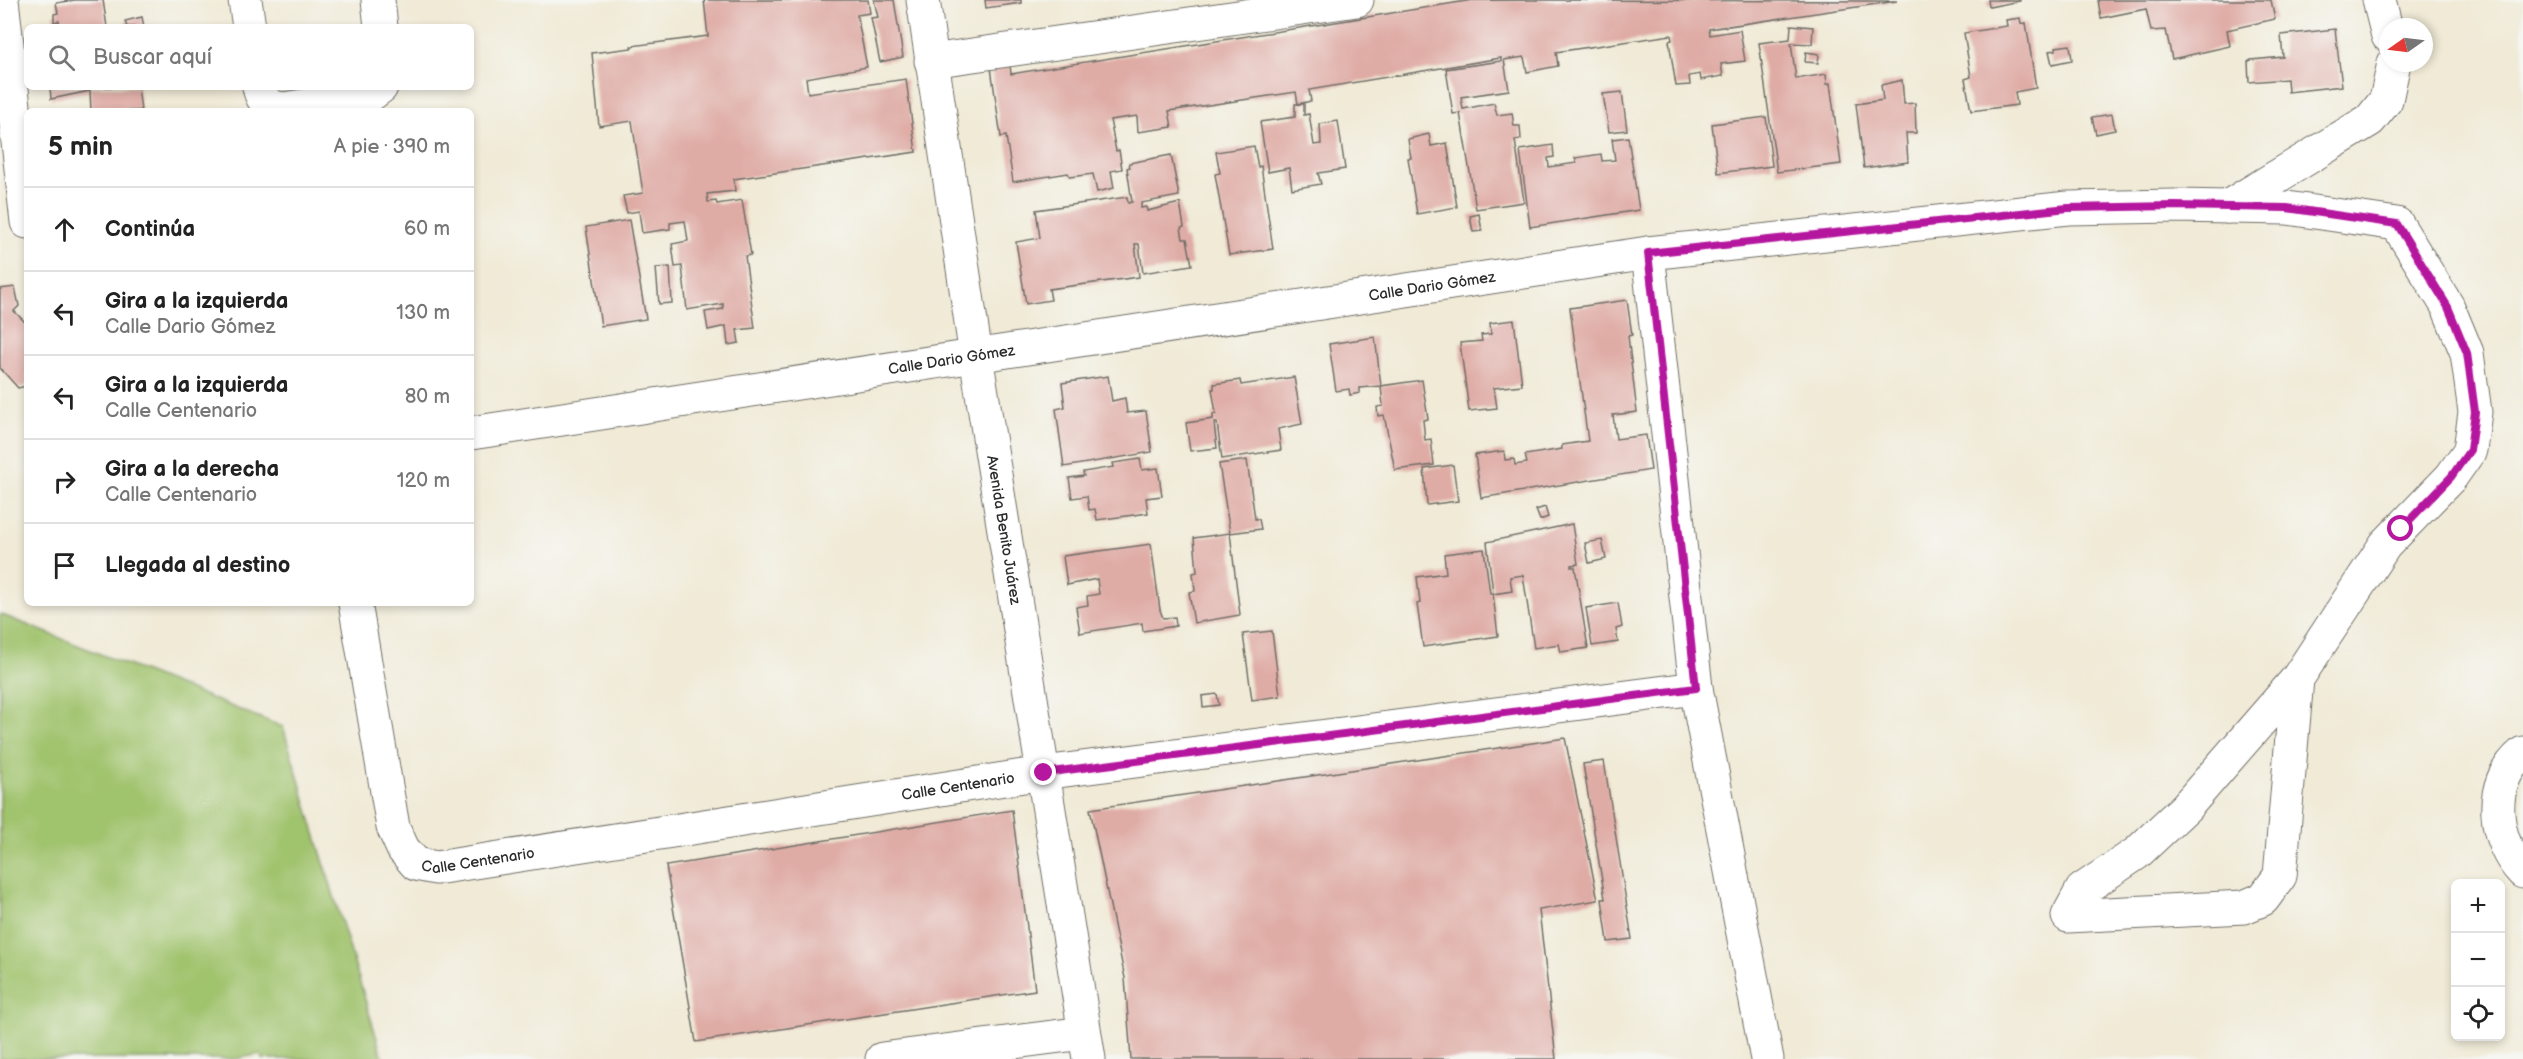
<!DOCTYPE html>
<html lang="es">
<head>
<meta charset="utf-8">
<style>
	:root { --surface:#fff; --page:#f2f2f2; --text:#222; --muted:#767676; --line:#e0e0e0 }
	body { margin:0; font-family:"Balsamiq Sans",sans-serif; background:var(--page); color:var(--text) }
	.controls { position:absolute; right:18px; bottom:18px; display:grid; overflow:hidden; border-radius:9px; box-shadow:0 3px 9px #0003 }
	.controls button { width:54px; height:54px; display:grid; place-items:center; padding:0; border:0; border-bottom:2px solid var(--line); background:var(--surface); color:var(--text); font:30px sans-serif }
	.compass { position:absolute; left:2379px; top:18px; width:54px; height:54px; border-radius:50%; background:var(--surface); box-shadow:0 3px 9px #0003; rotate:256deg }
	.stop { position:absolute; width:18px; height:18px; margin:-14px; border:4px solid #b5179e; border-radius:50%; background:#fff }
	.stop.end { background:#b5179e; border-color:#fff; box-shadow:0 2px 6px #0008 }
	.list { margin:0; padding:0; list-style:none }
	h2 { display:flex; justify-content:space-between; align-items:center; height:78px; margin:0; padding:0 24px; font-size:26px }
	h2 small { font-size:20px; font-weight:400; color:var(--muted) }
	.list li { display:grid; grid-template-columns:39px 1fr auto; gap:18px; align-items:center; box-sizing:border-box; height:84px; padding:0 24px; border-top:2px solid var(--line) }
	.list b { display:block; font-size:22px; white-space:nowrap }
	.list p { margin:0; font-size:20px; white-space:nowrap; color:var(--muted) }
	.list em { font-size:20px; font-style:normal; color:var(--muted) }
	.icon { flex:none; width:33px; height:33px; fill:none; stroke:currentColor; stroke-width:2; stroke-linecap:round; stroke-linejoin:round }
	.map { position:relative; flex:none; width:2523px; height:1059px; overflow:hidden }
	.search { position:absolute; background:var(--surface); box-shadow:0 3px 9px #0003; left:24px; top:24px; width:450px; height:66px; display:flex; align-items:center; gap:15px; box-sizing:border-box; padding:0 21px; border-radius:9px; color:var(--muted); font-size:22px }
	.panel { position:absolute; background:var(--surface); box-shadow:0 3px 9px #0003; left:24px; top:108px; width:450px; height:498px; border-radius:9px }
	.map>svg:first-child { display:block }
	.green { fill:#a0c36d; stroke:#66774c; stroke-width:1.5 }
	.building { fill:#dfaba5 }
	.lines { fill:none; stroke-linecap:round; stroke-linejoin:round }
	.minor-casing { stroke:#706e67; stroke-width:35 }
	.minor { stroke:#fff; stroke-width:33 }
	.route { stroke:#b5179e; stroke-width:8 }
	.labels { text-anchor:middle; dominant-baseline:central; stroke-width:4.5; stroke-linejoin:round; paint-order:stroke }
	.street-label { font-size:15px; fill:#2b2b2b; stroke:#f6f6f2 }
</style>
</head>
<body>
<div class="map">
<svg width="2523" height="1059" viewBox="0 0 2523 1059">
	<rect width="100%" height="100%" fill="#f6f6f2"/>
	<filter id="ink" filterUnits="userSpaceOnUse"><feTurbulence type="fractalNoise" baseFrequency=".0167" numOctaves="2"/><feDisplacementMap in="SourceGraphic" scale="12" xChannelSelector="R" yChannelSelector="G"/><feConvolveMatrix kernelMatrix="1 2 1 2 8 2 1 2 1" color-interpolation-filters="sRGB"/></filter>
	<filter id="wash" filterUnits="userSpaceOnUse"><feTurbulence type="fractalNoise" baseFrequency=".008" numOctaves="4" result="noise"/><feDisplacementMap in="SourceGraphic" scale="24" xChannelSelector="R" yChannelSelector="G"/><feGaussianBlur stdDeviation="1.35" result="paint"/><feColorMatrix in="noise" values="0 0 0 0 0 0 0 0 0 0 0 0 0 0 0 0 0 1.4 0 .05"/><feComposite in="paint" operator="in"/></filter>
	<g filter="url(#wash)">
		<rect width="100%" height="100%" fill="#f0ead6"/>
		<!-- green -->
		<path class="green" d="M0,614L283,727L383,1059H262L260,1054L236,1059H0Z"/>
		<g id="blocks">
			<!-- building -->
			<g class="building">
				<path d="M75,0H103L107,27H60L59,21L54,22V14L58,13L56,3Z"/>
				<path d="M704,0H868L870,13L857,15L867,67L806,78L808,93L906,79L916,152L734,179L735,191L707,194L708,202L716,201L717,204L742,200L751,255L745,256L755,328L737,330L739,343L728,345L726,326L708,330L705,312L723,309V304L687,310L682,266L675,267L672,244L688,241L685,221L670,223V229L642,233L639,211L627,213L623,196L643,193L632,121L599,126L592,53L632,48L631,46L708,36Z"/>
				<path d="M874,0H894L903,57L880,62L871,18L878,17Z"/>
				<path d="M985,0H1021V3L986,8Z"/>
				<path d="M1473,0L1897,1L1709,29L1710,35L1740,30L1745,61L1721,64L1723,76L1701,80L1700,74L1689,76L1690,85L1676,86L1669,41L1672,40L1671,35L1556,52L1558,66L1527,72L1524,57L1504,60L1509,90L1461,97L1463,109L1494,103L1497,115L1512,113L1514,126H1520L1521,139L1515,140L1524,202L1476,209L1460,113L1453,114L1446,69L1501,61V58L1309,90L1311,101L1298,104L1296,92L1169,111L1172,127L1138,132L1137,116L1110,120L1116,151L1119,150L1122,169L1111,171L1114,188L1097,192L1093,174L1070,177L1068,173L1013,182L1006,136L1001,137L990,61L1009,57L1011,74Z"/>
				<path d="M1988,0H2020V1L1989,7Z"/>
				<path d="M2098,0H2271L2275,19L2227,30L2230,46L2172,59L2166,30L2151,31L2146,9L2101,18Z"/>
				<path d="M142,17L144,27H127L125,21Z"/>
				<path d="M2020,18L2021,24L2026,23L2036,88L2015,92L2017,105L1971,111L1965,79L1971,77L1964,33L2007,26L2006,20Z"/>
				<path d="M1791,25L1813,27L1812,44L1791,43L1796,79L1826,74L1827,84L1830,83L1841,164L1777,172L1759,43L1790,39Z"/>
				<path d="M2335,29L2342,86L2288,92L2287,79L2249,82L2248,62L2251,60L2283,57L2281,35Z"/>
				<path d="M2070,45L2072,60L2052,64L2049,51L2056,50V47Z"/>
				<path d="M1806,52L1819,54L1818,63L1805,62Z"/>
				<path d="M1902,80L1904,104L1915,103L1916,133H1906L1908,162L1864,168L1856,104L1883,100L1881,85Z"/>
				<path d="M50,87H138L141,111H91L90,91L51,99Z"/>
				<path d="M1622,92L1627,130L1609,132L1603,94Z"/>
				<path d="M1295,104H1304V115L1309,114L1314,145L1321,144L1320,124L1338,121L1345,169L1318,173L1321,184L1292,189L1289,168L1268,172L1260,122L1295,117Z"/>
				<path d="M2112,114L2115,130L2096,134L2092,117Z"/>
				<path d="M1766,117L1772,166L1718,173L1712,124Z"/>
				<path d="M1429,134L1431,146L1447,143L1457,207L1417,214L1408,158H1411L1408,139Z"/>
				<path d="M1628,137L1639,210L1530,227L1520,150L1553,145L1554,157L1548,158L1549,167L1577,163L1575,158L1601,154L1602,161L1615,160L1612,139Z"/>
				<path d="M1254,146L1258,167L1261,166L1273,249L1229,255L1215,174L1220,173L1216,152Z"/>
				<path d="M1171,155L1179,196L1141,203V208L1146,207L1147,211L1180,203L1184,227L1181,228L1183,239H1187L1192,265L1143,273L1139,244H1135L1139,277L1049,289L1051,300L1026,304L1016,242L1040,238L1036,210L1127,197L1128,203L1132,202L1127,168L1130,167L1129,163Z"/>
				<path d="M1479,214L1482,231L1473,232L1470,216Z"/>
				<path d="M629,220L646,319L601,326L586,227Z"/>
				<path d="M670,267L672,303L659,304L656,268Z"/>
				<path d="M15,287L19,306L14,311L27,324V386L18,388L0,368V289Z"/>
				<path d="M1627,300L1632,335L1628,336L1637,412L1613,415L1616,439L1646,435L1651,470L1481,498L1475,455L1504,451L1505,460L1514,459L1515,465L1527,463L1525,455L1562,449V445L1588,441L1570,308Z"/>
				<path d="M1514,320L1522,385L1494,388L1497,408L1469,411L1460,343L1482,341L1481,335L1491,334L1490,323Z"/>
				<path d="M1375,337L1381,386L1360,388V393L1350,395L1349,389L1336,391L1329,344Z"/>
				<path d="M1108,376L1112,401L1125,398L1127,413L1146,411L1152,452L1064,467L1056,409L1065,407L1062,383Z"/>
				<path d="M1294,377L1302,424L1278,429L1281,450L1222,459L1217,423H1214L1217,448L1190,451L1186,423L1213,419V414L1216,413L1212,389H1214V384L1240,380L1241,385Z"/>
				<path d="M1422,380L1428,419L1423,420L1425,440L1431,439L1434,465L1395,470L1384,415L1378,416L1377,407L1383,406L1381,386Z"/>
				<path d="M1140,459L1142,470L1158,468L1162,496L1146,498L1148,513L1097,520L1095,509L1089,510L1087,496L1072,498L1069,478L1084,476L1083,472L1114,467L1113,463Z"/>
				<path d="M1247,460L1255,519H1259L1261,529L1230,533L1219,464Z"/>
				<path d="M1453,465L1458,501L1427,505L1424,469Z"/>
				<path d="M1545,507L1548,517L1540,520L1536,510Z"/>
				<path d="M1572,524L1578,564L1571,565V567H1575L1588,648L1561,652L1559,644L1534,648L1523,575L1510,577L1512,591L1493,594L1498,636L1423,647L1417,604L1420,603L1417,577L1446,573L1444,554L1484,549L1490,593H1493L1487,542Z"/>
				<path d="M1230,533L1240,615L1194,623L1189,592L1195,591L1193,573L1197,572L1194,538Z"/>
				<path d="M1602,540L1606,559L1589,563L1585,543Z"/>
				<path d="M1151,544L1160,610L1163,618L1175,617L1176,626L1143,631L1142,623L1080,633L1076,607L1088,605L1087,596L1099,594L1097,579L1067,585L1063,556Z"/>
				<path d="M1618,603L1622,627L1616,629L1618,642L1592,646L1586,608Z"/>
				<path d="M1272,631L1280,696L1252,700L1243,634Z"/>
				<path d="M1217,694L1219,705L1203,707L1202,696Z"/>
				<path d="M1565,738L1598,900L1539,910L1556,1059H1131L1125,978L1090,809Z"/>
				<path d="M1604,761L1632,939L1608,942L1602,899H1605L1583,764Z"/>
				<path d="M1012,810L1035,990L696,1042L666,866Z"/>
			</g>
		</g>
	</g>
	<g filter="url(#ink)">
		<use href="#blocks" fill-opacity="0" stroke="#706e67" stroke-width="1.5"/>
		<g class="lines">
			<!-- minor casing -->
			<g class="minor-casing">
				<g id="minor">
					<path d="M2,0L27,222"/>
					<path d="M245,0L249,27"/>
					<path d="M378,0L381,27"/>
					<path id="s1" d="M923,0L976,356L1089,1059"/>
					<path d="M2379,0L2388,36"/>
					<path d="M931,61L1357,0"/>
					<path d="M259,87C262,101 269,108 283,109L369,96L381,87"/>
					<path d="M2227,207L2370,120L2386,100L2394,63"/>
					<path d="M1648,253L1696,688L1767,1059"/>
					<path id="s2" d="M471,433L1648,253L2068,208L2174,206L2287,208L2397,224L2448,307L2467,353L2475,412L2470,450L2451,477L2385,545L2297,679L2224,763L2186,807L2137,853L2082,890L2068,916L2244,907L2263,899L2280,876L2297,679"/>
					<path id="s3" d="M355,603L393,827L403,849L416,864L436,868L1043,773L1696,688"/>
					<path d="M2523,753C2486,783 2493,841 2523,872"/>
					<path d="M882,1059L1084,1033"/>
				</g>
			</g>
			<!-- minor -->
			<use href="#minor" class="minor"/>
		</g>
	</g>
	<g class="lines" filter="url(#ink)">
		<!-- route -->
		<path class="route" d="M1044,773L1696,688L1648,253L2068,208L2174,206L2287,208L2397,224L2448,307L2467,353L2475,412L2470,450L2451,477L2401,529"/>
	</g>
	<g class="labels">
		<!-- street labels -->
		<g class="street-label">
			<text stroke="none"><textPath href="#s2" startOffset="972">Calle Dario Gómez</textPath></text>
			<text stroke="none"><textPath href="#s2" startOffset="486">Calle Dario Gómez</textPath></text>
			<text stroke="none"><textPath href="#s1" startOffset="536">Avenida Benito Juárez</textPath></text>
			<text stroke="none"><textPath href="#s3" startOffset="820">Calle Centenario</textPath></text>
			<text stroke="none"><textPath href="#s3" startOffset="334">Calle Centenario</textPath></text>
		</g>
	</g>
</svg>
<div class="controls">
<button>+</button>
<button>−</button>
<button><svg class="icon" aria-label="locate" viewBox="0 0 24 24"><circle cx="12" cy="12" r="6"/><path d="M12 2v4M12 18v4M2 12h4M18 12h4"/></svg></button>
</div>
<svg class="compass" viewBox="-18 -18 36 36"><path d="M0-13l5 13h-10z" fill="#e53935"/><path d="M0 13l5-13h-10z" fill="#767676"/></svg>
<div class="stop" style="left:2401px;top:529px"></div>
<div class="stop end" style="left:1044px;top:773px"></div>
<div class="search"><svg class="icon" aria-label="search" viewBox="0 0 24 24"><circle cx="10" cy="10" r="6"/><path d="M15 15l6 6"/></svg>Buscar aquí</div>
<section class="panel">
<h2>5 min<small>A pie · 390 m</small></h2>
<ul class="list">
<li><svg class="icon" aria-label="ahead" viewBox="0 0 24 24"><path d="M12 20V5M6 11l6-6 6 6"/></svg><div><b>Continúa</b></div><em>60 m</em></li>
<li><svg class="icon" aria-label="left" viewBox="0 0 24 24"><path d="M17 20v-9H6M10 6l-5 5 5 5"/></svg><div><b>Gira a la izquierda</b><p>Calle Dario Gómez</p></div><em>130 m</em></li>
<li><svg class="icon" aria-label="left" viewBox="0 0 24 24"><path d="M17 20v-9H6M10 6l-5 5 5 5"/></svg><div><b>Gira a la izquierda</b><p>Calle Centenario</p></div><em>80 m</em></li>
<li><svg class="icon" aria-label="right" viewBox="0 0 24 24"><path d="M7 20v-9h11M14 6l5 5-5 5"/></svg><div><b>Gira a la derecha</b><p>Calle Centenario</p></div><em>120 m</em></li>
<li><svg class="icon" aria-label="arrive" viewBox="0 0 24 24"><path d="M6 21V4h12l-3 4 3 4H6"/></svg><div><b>Llegada al destino</b></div></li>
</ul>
</section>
</div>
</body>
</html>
